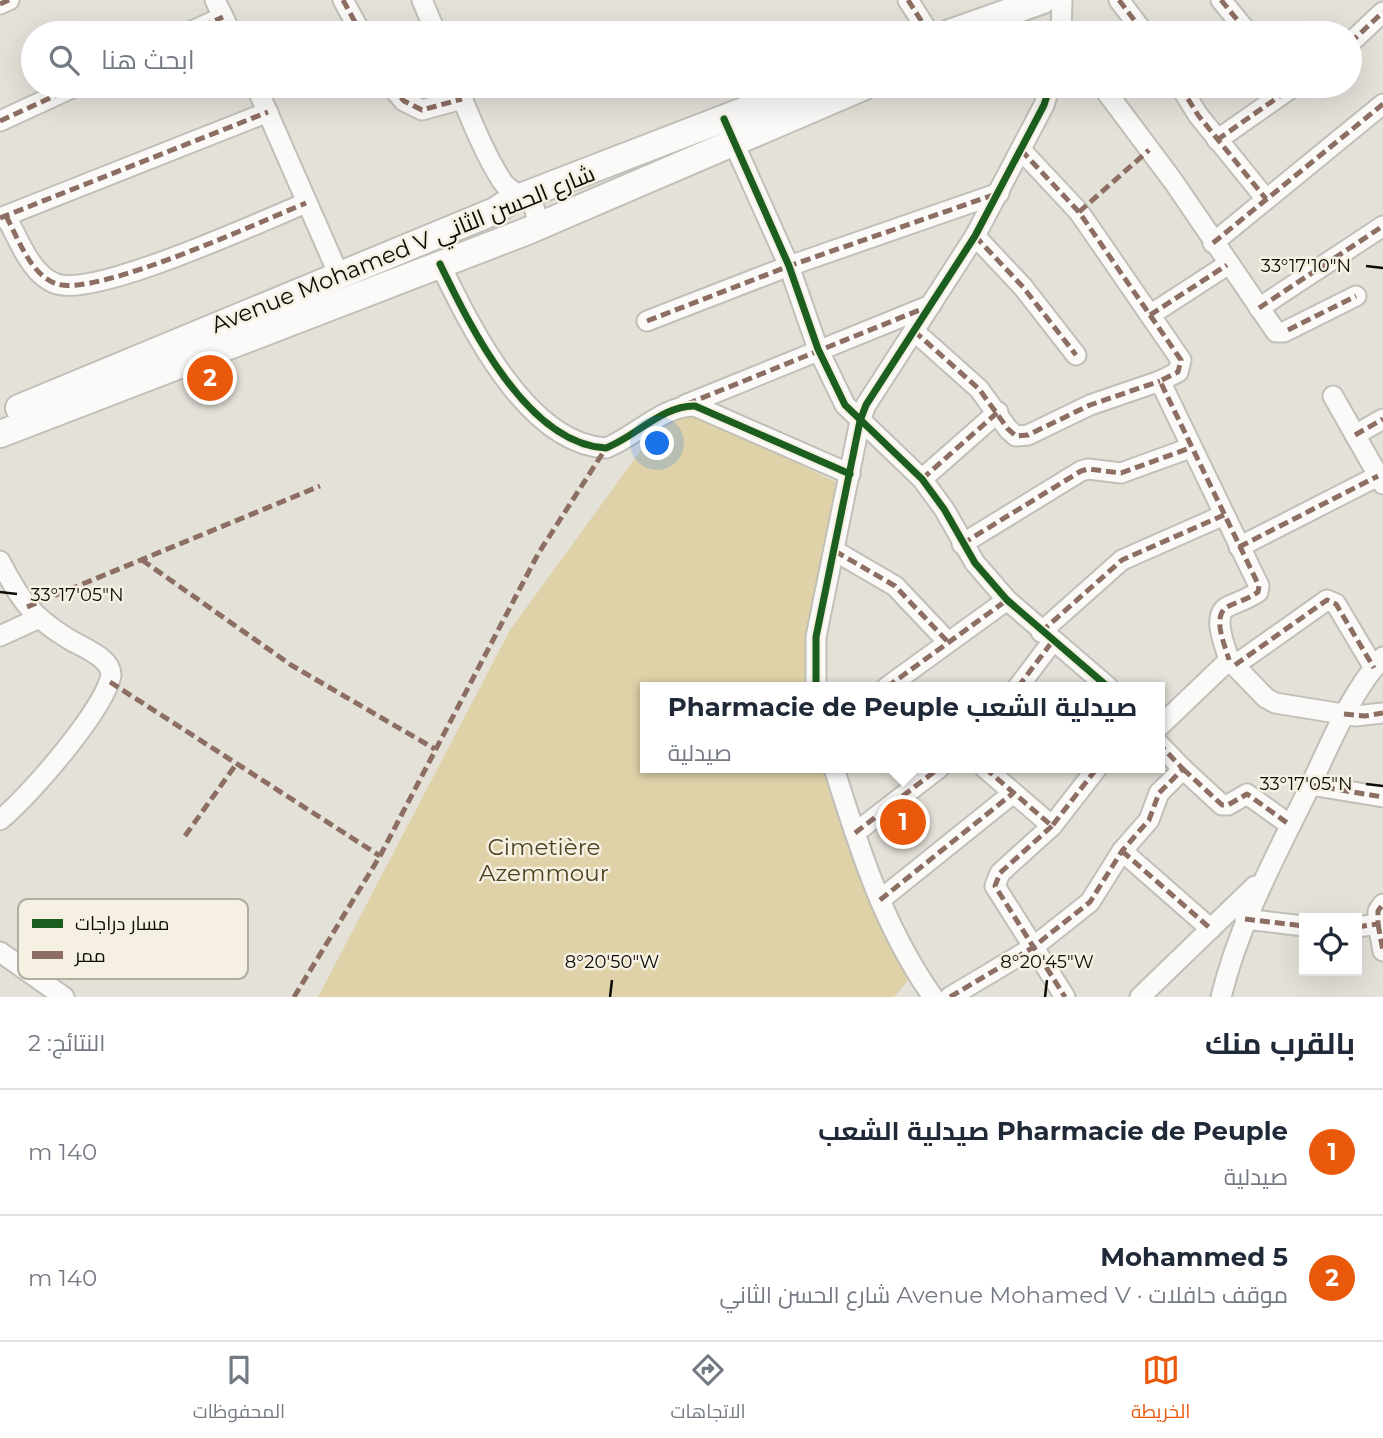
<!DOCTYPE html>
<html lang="ar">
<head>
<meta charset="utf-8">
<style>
	:root { --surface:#fff; --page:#f6f6f7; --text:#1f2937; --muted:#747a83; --line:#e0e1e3; --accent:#ea580c }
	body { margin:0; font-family:Montserrat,Cairo,sans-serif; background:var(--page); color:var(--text); direction:rtl }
	.controls { position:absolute; right:21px; bottom:21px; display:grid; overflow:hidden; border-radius:0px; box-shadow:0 7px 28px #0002 }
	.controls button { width:63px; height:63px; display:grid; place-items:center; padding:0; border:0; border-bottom:2px solid var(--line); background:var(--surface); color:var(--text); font:35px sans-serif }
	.you { position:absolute; left:658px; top:444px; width:24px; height:24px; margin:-18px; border:5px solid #fff; border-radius:50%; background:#1a73e8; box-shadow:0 0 0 10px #1a73e833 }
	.badge { display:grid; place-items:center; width:46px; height:46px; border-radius:50%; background:var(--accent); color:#fff; font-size:23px; font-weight:700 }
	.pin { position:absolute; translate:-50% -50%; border:4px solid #fff; box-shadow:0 2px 7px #0006 }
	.popup { position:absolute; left:640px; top:682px; width:525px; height:91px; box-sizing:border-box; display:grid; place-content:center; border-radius:0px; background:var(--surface); filter:drop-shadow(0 2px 5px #0005); font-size:23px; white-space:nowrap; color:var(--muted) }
	.popup b { font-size:26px; color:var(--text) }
	.popup::after { content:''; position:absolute; left:50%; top:100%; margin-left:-14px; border:14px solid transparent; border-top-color:var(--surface) }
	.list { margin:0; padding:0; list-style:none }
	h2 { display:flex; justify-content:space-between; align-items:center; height:91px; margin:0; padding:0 28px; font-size:30px }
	h2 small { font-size:23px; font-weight:400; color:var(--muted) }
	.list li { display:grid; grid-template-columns:46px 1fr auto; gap:21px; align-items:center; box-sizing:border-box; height:126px; padding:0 28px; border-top:2px solid var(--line) }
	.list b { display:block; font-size:26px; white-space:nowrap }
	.list p { margin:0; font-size:23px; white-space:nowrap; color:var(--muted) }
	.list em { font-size:23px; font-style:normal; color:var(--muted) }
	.icon { flex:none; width:38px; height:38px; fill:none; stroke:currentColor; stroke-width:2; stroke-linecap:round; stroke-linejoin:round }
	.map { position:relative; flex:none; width:1383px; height:997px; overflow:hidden; direction:ltr }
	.search { position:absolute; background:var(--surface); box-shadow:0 7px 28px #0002; left:21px; right:21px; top:21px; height:77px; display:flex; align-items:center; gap:18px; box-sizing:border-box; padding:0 24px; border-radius:38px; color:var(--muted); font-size:26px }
	.sheet { height:343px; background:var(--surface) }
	nav { display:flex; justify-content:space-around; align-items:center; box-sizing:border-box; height:98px; border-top:2px solid var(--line); background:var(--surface); font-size:19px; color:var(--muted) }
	nav a { display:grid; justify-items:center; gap:4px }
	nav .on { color:var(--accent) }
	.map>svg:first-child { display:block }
	.green { fill:#dfd2a8 }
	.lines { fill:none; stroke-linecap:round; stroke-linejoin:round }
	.street-casing { stroke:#c0bfb8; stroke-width:23 }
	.secondary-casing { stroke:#c0bfb8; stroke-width:30 }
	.street { stroke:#fbfaf9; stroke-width:19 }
	.secondary { stroke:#fbfaf9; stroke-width:26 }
	.quiet { stroke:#8d6e63; stroke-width:5; stroke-dasharray:10 5; stroke-linecap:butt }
	.cycleway-casing { stroke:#f5f0e1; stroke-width:11 }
	.cycleway { stroke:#1b5e20; stroke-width:7 }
	.ticks { fill:none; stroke:#0d0c07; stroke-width:2.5 }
	.labels { text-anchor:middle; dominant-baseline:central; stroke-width:5; stroke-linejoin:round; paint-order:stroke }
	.street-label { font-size:23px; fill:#0d0c07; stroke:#f5f0e1 }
	.park-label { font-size:23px; fill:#4e431f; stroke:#f5f0e1 }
	.key { fill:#f5f0e1; stroke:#afaca0; stroke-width:2 }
	.key-label { font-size:19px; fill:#0d0c07 }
	.ticks-label { font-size:18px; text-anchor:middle; fill:#0d0c07; stroke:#f5f0e1; stroke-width:5; stroke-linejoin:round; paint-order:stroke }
</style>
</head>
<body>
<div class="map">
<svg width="1383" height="997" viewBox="0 0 1383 997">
	<rect width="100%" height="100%" fill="#e4e1d9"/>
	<!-- green -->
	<path class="green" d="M690,411L848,488L810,646L819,687H646V768H838L912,976L894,997H318L510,630L660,424Z"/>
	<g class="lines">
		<!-- street casing -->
		<g class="street-casing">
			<g id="street">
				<path d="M215,0L231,33"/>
				<path d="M343,0L361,33"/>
				<path d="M422,0L436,33"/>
				<path d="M908,0L929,33"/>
				<path d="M1119,0L1144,33"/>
				<path d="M1221,0L1248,33"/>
				<path d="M0,4L9,0"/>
				<path d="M188,33L223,17"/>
				<path d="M1061,33L1062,0"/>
				<path d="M1350,43L1383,12"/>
				<path d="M256,86L338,273"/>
				<path d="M391,86L404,101L422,110L462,99"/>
				<path d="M457,86C470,117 484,153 502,181C515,201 537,190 537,225"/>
				<path d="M1102,86L1173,181L1276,332H1284L1356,296"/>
				<path d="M1180,86L1198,115L1266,199"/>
				<path d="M0,121L76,86"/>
				<path d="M728,130L789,266L818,349L845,405L922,479L944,509L975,563L1007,600L1108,687"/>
				<path d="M1217,140L1294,86"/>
				<path d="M1021,150L1079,212L1150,315L1227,265"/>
				<path d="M6,216C18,238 31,276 57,284C97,297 262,221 306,203"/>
				<path d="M0,218L268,112"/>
				<path d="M975,236L1023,287L1076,355"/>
				<path d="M1213,243L1383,104"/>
				<path d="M440,264C470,326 527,444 606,448C635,437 663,405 695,406L850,474"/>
				<path d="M1259,308L1383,226"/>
				<path d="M1150,315L1181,360L1178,372L1160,381L1259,586L1258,592C1248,599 1237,602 1227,607C1211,617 1226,647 1229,660"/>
				<path d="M647,321L789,266L999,193"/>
				<path d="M914,331L979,389L1008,429L1016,436L1028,435L1090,405L1160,381"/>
				<path d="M1333,396L1383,484"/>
				<path d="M685,405L931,305"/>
				<path d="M1355,435L1383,419"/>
				<path d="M922,479L998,412"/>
				<path d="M962,544L1081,471L1088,469L1121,473L1190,448"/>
				<path d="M1239,547L1378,476"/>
				<path d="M835,551L895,586L948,642"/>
				<path d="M0,561C19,598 31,616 67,638C81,647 111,657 111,675C105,709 28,798 0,820"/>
				<path d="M1041,632L1122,560L1224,515"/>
				<path d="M0,636L37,619"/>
				<path d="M1235,665L1327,600L1336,604L1374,668"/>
				<path d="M816,687V637L860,421L866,405L975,236L1044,105L1050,86"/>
				<path d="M887,687L1007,600"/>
				<path d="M1018,687L1052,642"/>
				<path d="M1160,726L1229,660L1266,698L1275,703L1355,716L1383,713"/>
				<path d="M834,768C859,848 884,928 933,997"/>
				<path d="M985,768L1052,826L1097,768"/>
				<path d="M1183,769L1222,805H1228L1247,794L1290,825"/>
				<path d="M1310,785L1383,797"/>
				<path d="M1052,826L1000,873L995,886L1065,997"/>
				<path d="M855,833L939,768"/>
				<path d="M1122,851L1211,929"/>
				<path d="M880,900L1012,794"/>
				<path d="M1245,919L1304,926"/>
				<path d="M1378,924L1383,951"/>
				<path d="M1357,927L1378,924V911L1383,904"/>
				<path d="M0,952L64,997"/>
				<path d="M950,997L1032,948L1090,902L1122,851L1149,820L1159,793L1183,769L1160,745"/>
				<path d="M1140,997L1255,886"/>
				<path d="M1221,997C1240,920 1278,852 1312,782C1333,738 1350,694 1383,657"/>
			</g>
		</g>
		<!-- secondary casing -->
		<g class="secondary-casing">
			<g id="secondary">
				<path d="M950,33L1043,0"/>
				<path d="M19,408L495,211L510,201L808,86"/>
				<path d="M0,434L525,232L865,86"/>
			</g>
		</g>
		<!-- street -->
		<use href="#street" class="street"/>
		<!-- secondary -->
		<use href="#secondary" class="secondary"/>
		<!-- quiet -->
		<g class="quiet">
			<path d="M343,0L361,33"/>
			<path d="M908,0L929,33"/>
			<path d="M1119,0L1144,33"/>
			<path d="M1221,0L1248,33"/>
			<path d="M0,4L9,0"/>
			<path d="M188,33L223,17"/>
			<path d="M1350,43L1383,12"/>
			<path d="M391,86L404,101L422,110L462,99"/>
			<path d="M1180,86L1198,115L1266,199"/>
			<path d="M0,121L76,86"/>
			<path d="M1217,140L1294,86"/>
			<path d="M1021,150L1079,212L1150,315L1227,265"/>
			<path d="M1079,212L1149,150"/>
			<path d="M6,216C18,238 31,276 57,284C97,297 262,221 306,203"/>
			<path d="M0,218L268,112"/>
			<path d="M975,236L1023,287L1076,355"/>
			<path d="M1213,243L1383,104"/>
			<path d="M1259,308L1383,226"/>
			<path d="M1150,315L1181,360L1178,372L1160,381L1259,586L1258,592C1248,599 1237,602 1227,607C1211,617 1226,647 1229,660"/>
			<path d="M647,321L789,266L999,193"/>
			<path d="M1288,330L1356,296"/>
			<path d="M914,331L979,389L1008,429L1016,436L1028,435L1090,405L1160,381"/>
			<path d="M687,404L927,307"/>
			<path d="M1355,435L1383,419"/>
			<path d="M922,479L998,412"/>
			<path d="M962,544L1081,471L1088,469L1121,473L1190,448"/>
			<path d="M1239,547L1378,476"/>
			<path d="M835,551L895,586L948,642"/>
			<path d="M142,560L291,665L435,749"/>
			<path d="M27,607L320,486"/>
			<path d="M1041,632L1122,560L1224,515"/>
			<path d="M1235,665L1327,600L1336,604L1374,668"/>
			<path d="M110,682L380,856"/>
			<path d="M887,687L1007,600"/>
			<path d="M1018,687L1052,642"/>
			<path d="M1344,714L1365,716L1383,713"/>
			<path d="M1160,728V726"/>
			<path d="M985,768L1052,826L1097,768"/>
			<path d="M1183,769L1222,805H1228L1247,794L1290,825"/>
			<path d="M1310,785L1383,797"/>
			<path d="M1052,826L1000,873L995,886L1065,997"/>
			<path d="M855,833L939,768"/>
			<path d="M185,836L237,763"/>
			<path d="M1122,851L1211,929"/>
			<path d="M880,900L1012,794"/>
			<path d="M1245,919L1304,926"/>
			<path d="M1378,924L1383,951"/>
			<path d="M1357,927L1378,924V911L1383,904"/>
			<path d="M294,997L380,856L538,554L606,448"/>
			<path d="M950,997L1032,948L1090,902L1122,851L1149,820L1159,793L1183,769L1160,745"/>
		</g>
		<!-- cycleway casing -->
		<g class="cycleway-casing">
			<g id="cycleway">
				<path d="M724,119L789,266L818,349L845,405L922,479L944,509L975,563L1007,600L1108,687"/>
				<path d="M440,264C470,326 527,444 606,448C635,437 663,405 695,406L850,474"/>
				<path d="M816,687V637L860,421L866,405L975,236L1044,105L1050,86"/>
			</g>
		</g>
		<!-- cycleway -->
		<use href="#cycleway" class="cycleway"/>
	</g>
	<!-- ticks -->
	<path class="ticks" d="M1366,266L1383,268M0,592L17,594M1366,784L1383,786M610,997L612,980M1045,997L1047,980"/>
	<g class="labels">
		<!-- street labels -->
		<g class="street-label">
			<text transform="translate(403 249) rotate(-22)">Avenue Mohamed V شارع الحسن الثاني</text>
		</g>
		<!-- park labels -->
		<g class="park-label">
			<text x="544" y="847">Cimetière<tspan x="544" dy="26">Azemmour</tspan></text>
		</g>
	</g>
	<!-- legend -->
	<rect x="18" y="899" width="230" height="80" rx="10" class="key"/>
	<rect x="32" y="919" width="31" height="9" fill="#1b5e20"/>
	<rect x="32" y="951" width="31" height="8" fill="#8d6e63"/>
	<g class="key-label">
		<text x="75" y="930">مسار دراجات</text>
		<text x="75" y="962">ممر</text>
	</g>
	<g class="ticks-label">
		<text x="1306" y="272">33°17'10"N</text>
		<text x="77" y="601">33°17'05"N</text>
		<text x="1306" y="790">33°17'05"N</text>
		<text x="612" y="968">8°20'50"W</text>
		<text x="1047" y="968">8°20'45"W</text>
	</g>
</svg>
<div class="controls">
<button><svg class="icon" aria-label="locate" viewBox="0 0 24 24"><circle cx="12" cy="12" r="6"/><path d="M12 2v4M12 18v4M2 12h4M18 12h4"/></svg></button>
</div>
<div class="you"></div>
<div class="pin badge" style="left:903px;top:822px">1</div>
<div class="popup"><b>Pharmacie de Peuple صيدلية الشعب</b>صيدلية</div>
<div class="pin badge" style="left:210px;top:378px">2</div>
<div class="search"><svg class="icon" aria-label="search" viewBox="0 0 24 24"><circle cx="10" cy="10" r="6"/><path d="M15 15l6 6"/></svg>ابحث هنا</div>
</div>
<section class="sheet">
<h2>بالقرب منك<small>النتائج: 2</small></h2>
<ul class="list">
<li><span class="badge">1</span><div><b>Pharmacie de Peuple صيدلية الشعب</b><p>صيدلية</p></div><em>140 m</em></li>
<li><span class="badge">2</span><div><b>Mohammed 5</b><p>موقف حافلات · Avenue Mohamed V شارع الحسن الثاني</p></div><em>140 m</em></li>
</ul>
</section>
<nav>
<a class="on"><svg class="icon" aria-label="map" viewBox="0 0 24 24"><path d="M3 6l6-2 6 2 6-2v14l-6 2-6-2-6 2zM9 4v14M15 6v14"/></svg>الخريطة</a>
<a><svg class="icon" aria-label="directions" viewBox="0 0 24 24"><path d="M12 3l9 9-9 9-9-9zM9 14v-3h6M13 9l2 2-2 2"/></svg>الاتجاهات</a>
<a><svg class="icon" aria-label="saved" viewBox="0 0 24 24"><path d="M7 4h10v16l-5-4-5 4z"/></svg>المحفوظات</a>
</nav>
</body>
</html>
